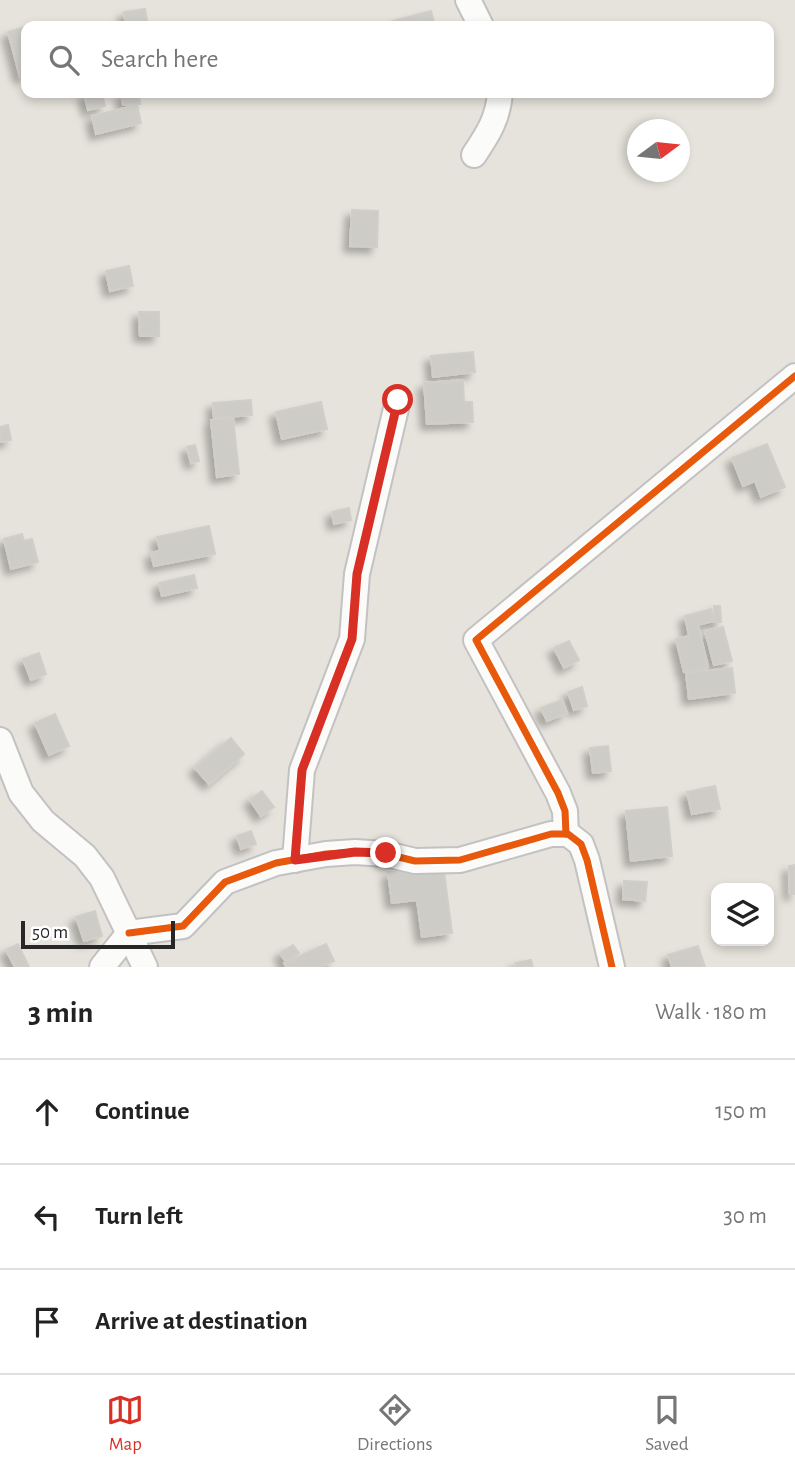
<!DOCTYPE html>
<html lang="en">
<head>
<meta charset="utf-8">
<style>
	:root { --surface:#fff; --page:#f6f6f6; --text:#222; --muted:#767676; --line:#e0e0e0; --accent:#d93025 }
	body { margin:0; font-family:"Alegreya Sans",sans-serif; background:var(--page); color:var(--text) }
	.controls { position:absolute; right:21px; bottom:21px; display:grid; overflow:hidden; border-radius:14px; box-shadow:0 4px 10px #0003 }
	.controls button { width:63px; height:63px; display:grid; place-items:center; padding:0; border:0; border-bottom:2px solid var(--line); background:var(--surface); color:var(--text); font:35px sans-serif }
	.compass { position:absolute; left:627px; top:119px; width:63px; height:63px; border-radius:50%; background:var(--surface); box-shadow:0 4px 10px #0003; rotate:75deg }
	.scale { position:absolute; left:21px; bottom:18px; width:154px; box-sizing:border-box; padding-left:7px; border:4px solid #272727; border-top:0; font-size:19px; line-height:24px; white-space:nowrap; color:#272727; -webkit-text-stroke:5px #fff; paint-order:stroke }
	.stop { position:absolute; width:21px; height:21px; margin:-16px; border:5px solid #d93025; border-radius:50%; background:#fff }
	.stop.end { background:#d93025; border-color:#fff; box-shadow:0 2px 7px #0008 }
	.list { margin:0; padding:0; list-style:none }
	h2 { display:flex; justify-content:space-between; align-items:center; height:91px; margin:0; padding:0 28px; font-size:30px }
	h2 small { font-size:23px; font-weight:400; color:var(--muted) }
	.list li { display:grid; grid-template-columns:46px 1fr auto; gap:21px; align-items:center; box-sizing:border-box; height:105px; padding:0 28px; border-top:2px solid var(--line) }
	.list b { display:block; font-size:26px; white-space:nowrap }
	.list em { font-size:23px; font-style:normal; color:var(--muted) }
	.icon { flex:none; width:38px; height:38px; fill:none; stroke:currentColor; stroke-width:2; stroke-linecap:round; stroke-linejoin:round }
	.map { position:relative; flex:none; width:795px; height:967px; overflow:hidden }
	.search { position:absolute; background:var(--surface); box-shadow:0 4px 10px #0003; left:21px; right:21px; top:21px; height:77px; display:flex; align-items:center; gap:18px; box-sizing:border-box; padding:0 24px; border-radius:14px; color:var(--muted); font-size:26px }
	.sheet { height:406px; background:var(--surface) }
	nav { display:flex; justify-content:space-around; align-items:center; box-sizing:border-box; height:98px; border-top:2px solid var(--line); background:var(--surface); font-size:19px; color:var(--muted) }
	nav a { display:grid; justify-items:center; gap:4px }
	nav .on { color:var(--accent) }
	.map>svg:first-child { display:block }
	.building { fill:#ceccc7; stroke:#d1cec8; stroke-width:2; filter:url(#shadow) }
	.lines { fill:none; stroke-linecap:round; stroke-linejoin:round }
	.street-casing { stroke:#c3c1c2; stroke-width:28 }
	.street { stroke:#fbfbfa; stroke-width:24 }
	.cycleway-casing { stroke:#fff; stroke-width:11 }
	.cycleway { stroke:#e8590c; stroke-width:7 }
	.route { stroke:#d93025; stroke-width:9 }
</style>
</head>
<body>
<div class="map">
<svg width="795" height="967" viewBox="0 0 795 967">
	<defs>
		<filter id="shadow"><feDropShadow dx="-6" dy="6" stdDeviation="3.5" flood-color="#0004"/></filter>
	</defs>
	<rect width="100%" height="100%" fill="#e6e3dc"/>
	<!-- building -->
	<g class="building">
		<path d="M145,9L148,26H126L124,12Z"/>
		<path d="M431,11L435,26H412L411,23L395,26L393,21Z"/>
		<path d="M26,27V76L20,77L8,32Z"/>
		<path d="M84,93H102L105,106L88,110Z"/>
		<path d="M122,93H139L140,104L123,105Z"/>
		<path d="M137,105L141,123L96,134L92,116Z"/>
		<path d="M352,210L378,211L377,247L350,246Z"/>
		<path d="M129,266L133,286L110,291L106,271Z"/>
		<path d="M139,312H159V336H140Z"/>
		<path d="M473,352L475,372L433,377L431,356Z"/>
		<path d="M463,380L464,402H472L473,422L427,424L424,383Z"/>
		<path d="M251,400L252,415L214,418L213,403Z"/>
		<path d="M321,402L327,429L282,439L276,412Z"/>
		<path d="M233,417L239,474L217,477L211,420Z"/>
		<path d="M8,425L11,440L0,442V427Z"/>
		<path d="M767,444L785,487L761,497L755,481L743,486L732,458Z"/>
		<path d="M195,445L199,461L191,463L187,447Z"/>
		<path d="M349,508L351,520L334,524L332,512Z"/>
		<path d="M209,526L215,554L154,566L151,553L160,551L157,537Z"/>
		<path d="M22,534L24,541L32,539L38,562L11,569L4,539Z"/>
		<path d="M194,575L197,588L162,596L159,583Z"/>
		<path d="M714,606H720L721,622H714Z"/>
		<path d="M711,609L713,621L698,625L708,667L684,672L676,639L689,636L685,616Z"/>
		<path d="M723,627L732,661L714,665L705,631Z"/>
		<path d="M569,641L579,660L564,668L554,648Z"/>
		<path d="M39,653L46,674L31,680L23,659Z"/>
		<path d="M732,668L735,693L689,699L686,673Z"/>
		<path d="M582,687L587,706L574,710L568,692Z"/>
		<path d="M562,700L567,713L547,721L541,708Z"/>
		<path d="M55,714L69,746L49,755L35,723Z"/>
		<path d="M231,738L244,754L209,784L195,768Z"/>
		<path d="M608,746L611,771L593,773L590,748Z"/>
		<path d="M715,786L720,809L692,814L687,792Z"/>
		<path d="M262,791L274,807L261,816L250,800Z"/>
		<path d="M667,807L672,856L631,861L626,811Z"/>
		<path d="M251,831L256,844L241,849L237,836Z"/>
		<path d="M443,865L452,933L422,937L417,900L392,903L388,872Z"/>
		<path d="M795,865V894H790L789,866Z"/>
		<path d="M624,881L647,882L645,901L623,899Z"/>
		<path d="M95,911L102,936L84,941L76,917Z"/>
		<path d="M18,944L29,967H15L6,950Z"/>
		<path d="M326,944L334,961L320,967H286L284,963Z"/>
		<path d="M293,945L299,953L286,962L280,953Z"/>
		<path d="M698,946L705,967H672L668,955Z"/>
		<path d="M531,960L533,967H516L515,963Z"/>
	</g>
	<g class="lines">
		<!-- street casing -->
		<g class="street-casing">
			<g id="street">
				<path d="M468,0L481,26"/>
				<path d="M474,155C488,134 498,119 500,93"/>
				<path d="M0,740L21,793L43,821L85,856L102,878L145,967"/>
				<path d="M566,834L565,811L558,793L476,640L795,376"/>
				<path d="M295,860L302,770L352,639L357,574L398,400"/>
				<path d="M129,933L183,926L225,882L276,863L326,854L355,852L386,854L415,861L460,860L551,834H568L581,844L587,860L612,967"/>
				<path d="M102,967L129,933"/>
			</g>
		</g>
		<!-- street -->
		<use href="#street" class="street"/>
		<!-- cycleway casing -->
		<g class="cycleway-casing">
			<g id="cycleway">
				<path d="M566,834L565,811L558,793L476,640L795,376"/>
				<path d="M295,860L302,770L352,639L357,574L398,400"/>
				<path d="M129,933L183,926L225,882L276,863L326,854L355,852L386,854L415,861L460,860L551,834H568L581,844L587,860L612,967"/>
			</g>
		</g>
		<!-- cycleway -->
		<use href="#cycleway" class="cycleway"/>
	</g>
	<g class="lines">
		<!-- route -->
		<path class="route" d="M386,853L355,852L295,860L302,770L352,639L357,574L398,400"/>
	</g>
</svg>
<div class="controls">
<button><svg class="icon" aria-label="layers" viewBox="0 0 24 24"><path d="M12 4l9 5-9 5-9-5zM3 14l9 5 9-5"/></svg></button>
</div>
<svg class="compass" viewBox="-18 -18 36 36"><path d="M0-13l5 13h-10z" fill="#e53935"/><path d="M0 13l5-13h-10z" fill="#767676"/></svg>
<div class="scale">50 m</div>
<div class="stop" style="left:398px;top:400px"></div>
<div class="stop end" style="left:386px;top:853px"></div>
<div class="search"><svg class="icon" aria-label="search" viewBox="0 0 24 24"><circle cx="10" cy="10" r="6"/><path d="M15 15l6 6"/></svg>Search here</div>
</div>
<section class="sheet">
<h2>3 min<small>Walk · 180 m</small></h2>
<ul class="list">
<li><svg class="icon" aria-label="ahead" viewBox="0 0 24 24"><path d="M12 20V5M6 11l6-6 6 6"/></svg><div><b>Continue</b></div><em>150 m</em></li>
<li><svg class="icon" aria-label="left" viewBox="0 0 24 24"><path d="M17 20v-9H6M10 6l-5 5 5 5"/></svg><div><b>Turn left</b></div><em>30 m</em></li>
<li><svg class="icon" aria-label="arrive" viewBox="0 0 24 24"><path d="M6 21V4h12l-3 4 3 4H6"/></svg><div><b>Arrive at destination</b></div></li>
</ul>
</section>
<nav>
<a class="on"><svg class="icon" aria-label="map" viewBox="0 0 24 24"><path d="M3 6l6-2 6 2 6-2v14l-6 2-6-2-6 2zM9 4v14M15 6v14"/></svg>Map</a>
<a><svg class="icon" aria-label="directions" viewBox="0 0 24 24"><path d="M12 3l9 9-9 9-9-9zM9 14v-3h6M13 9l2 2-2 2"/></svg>Directions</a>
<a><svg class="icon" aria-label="saved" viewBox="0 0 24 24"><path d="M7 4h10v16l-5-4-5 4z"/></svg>Saved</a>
</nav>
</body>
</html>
